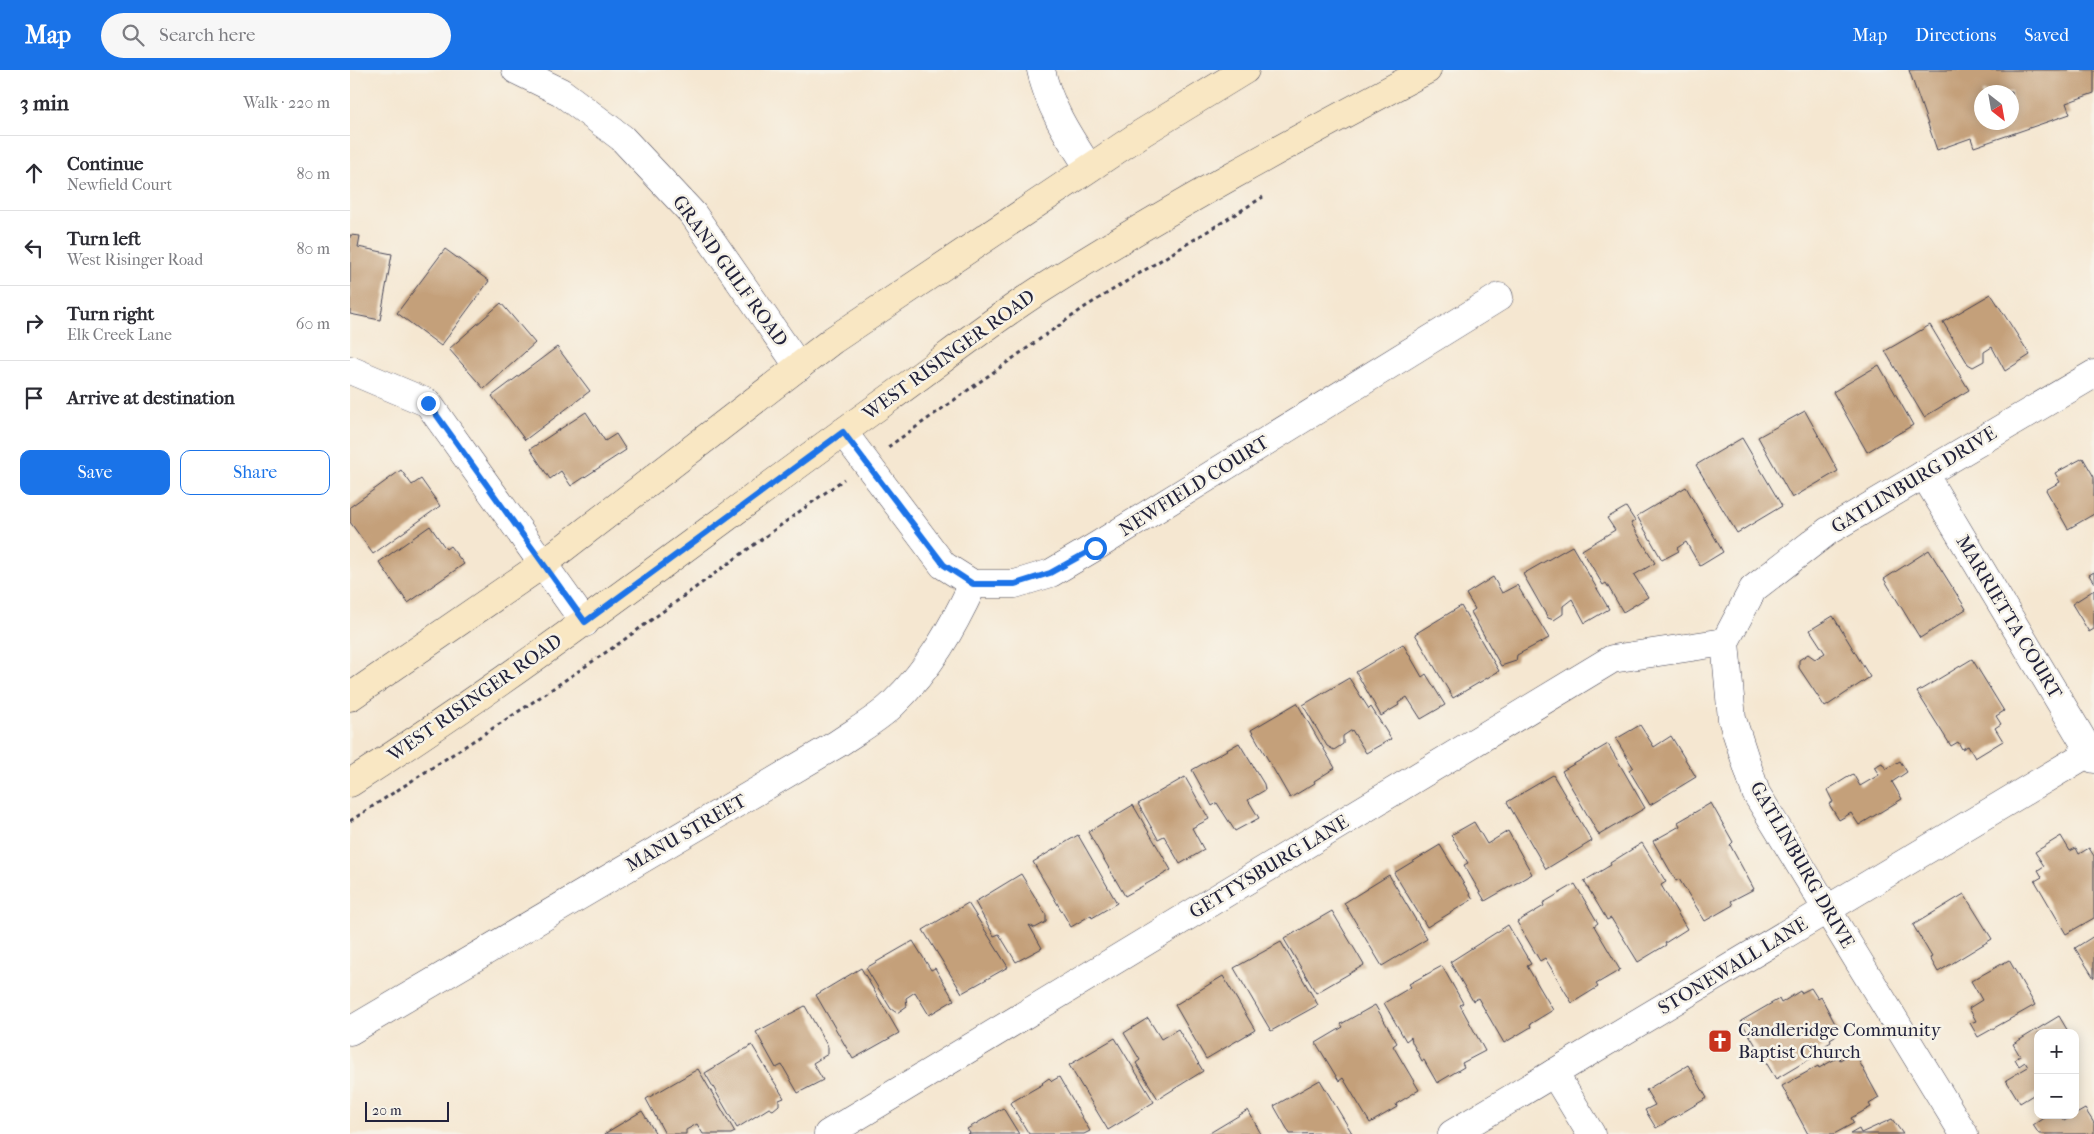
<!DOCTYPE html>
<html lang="en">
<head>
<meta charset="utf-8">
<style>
	:root { --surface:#fff; --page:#f7f7f7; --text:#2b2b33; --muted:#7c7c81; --line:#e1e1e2; --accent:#1a73e8 }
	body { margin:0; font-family:"IM FELL French Canon",serif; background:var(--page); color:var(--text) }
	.controls { position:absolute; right:15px; bottom:15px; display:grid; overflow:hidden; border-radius:10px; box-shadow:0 2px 12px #0003 }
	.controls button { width:45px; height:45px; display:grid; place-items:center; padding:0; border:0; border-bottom:1px solid var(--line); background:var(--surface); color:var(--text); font:25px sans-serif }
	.compass { position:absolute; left:1624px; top:15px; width:45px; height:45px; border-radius:50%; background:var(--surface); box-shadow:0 2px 12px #0003; rotate:149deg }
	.scale { position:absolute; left:15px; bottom:12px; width:84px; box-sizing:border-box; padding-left:5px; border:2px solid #22223b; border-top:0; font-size:14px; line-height:18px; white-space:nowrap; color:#22223b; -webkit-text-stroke:4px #f7f3e8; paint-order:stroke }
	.stop { position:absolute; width:15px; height:15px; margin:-11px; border:4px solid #1a73e8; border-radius:50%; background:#fff }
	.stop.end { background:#1a73e8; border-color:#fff; box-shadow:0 1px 5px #0008 }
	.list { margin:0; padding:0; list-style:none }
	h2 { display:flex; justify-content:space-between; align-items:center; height:65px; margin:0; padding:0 20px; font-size:21px }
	h2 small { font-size:16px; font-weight:400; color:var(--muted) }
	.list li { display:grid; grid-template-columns:32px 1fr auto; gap:15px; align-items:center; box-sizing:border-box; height:75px; padding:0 20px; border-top:1px solid var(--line) }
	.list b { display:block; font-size:19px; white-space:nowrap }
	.list p { margin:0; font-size:16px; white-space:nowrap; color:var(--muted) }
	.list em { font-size:16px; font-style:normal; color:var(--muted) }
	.actions { display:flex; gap:10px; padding:15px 20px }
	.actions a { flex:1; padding:11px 0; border:1px solid var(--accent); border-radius:10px; text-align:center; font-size:18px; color:var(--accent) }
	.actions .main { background:var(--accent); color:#fff }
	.icon { flex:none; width:28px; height:28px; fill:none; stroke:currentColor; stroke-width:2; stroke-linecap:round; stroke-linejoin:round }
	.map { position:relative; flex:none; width:1744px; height:1064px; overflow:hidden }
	header { display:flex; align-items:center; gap:30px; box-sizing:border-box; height:70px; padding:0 25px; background:var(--accent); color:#fff }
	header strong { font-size:24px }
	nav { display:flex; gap:28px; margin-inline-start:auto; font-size:18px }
	.search { width:350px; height:45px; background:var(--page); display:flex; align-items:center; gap:12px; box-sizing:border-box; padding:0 18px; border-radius:28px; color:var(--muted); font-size:19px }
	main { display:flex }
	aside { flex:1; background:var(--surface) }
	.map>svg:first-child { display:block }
	.building { fill:#c4a07a; fill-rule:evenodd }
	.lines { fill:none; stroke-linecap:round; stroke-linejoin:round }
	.minor-casing { stroke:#424052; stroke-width:29 }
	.secondary-casing { stroke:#424052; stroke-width:29 }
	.path { stroke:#424052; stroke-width:3; stroke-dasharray:4 4; stroke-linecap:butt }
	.minor { stroke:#fff; stroke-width:28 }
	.secondary { stroke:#f9e7c3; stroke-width:28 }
	.route { stroke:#1a73e8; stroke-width:6 }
	.labels { text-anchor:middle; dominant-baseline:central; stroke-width:5; stroke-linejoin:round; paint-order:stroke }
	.street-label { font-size:19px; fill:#22223b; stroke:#f7f3e8 }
	.poi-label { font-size:19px; fill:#22223b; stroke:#f7f3e8; text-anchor:start }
</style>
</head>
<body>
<header>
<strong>Map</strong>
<div class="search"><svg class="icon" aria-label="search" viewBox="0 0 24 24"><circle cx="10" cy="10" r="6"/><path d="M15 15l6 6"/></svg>Search here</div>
<nav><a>Map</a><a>Directions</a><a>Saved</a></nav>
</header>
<main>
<aside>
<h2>3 min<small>Walk · 220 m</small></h2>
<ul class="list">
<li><svg class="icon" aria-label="ahead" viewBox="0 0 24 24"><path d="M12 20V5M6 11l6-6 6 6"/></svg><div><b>Continue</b><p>Newfield Court</p></div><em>80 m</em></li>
<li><svg class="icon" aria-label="left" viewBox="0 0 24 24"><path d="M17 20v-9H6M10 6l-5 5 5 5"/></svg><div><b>Turn left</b><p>West Risinger Road</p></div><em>80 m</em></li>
<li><svg class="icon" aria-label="right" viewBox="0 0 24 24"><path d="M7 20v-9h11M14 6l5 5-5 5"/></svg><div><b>Turn right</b><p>Elk Creek Lane</p></div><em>60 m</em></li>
<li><svg class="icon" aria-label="arrive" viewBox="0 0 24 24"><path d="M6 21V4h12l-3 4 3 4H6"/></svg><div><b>Arrive at destination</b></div></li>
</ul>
<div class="actions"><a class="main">Save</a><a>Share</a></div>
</aside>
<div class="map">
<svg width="1744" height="1064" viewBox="0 0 1744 1064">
	<rect width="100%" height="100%" fill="#f7f3e8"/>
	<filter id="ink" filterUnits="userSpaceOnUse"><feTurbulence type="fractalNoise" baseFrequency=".02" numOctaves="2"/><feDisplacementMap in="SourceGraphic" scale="10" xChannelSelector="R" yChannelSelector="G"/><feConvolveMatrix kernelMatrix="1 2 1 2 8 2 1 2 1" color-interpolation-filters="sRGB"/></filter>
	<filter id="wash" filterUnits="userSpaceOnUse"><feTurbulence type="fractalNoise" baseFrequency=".0096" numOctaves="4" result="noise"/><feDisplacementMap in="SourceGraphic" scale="20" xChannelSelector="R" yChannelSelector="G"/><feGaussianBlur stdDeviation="1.12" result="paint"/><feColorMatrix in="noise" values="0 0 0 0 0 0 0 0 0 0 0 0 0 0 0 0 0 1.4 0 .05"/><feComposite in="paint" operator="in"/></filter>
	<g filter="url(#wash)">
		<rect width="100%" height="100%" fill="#f5e7d1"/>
		<g id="blocks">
			<!-- building -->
			<g class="building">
				<path d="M1559,0H1744V23L1716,33L1720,44L1624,77L1621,68L1587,80ZM1632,22H1662V52H1632Z"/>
				<path d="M0,165L10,166L8,177L42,184L30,250L0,244Z"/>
				<path d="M95,179L139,211L91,276L47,243Z"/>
				<path d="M1641,224L1680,285L1655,301L1642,277L1634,282V291L1623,297L1618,294L1593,252Z"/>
				<path d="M151,233L185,273L134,319L99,279Z"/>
				<path d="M1580,255L1619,320L1574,347L1535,281Z"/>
				<path d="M207,277L240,321L175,370L142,326Z"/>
				<path d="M1529,295L1563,355L1517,382L1483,322Z"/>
				<path d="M1455,341L1488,401L1442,428L1408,367Z"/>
				<path d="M236,342L255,371L266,364L276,380L221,416L211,401L200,409L180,379Z"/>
				<path d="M1392,368L1432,436L1387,463L1346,395Z"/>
				<path d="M1733,388L1744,407V444L1718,459L1696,420L1710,412L1705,403Z"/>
				<path d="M51,400L62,415L71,409L90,436L23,484L0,452V437Z"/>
				<path d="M1336,417L1373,482L1350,496L1336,472L1327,478L1329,481L1312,490L1287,446Z"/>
				<path d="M1276,437L1285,451L1281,453L1305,493L1284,505L1298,527L1273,542L1256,513L1253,515L1232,480L1265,460L1257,448Z"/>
				<path d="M80,456L96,479L100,476L114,494L58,533L29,492Z"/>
				<path d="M1222,476L1259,539L1235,553L1222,529L1213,536V544L1204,550L1198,548L1173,504Z"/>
				<path d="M1579,480L1616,539L1570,568L1534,509Z"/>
				<path d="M1744,502V513L1739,505Z"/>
				<path d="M1143,507L1152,523L1167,515L1199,568L1167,585L1166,591L1151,596L1121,542L1125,539L1116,524Z"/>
				<path d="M1744,520V559L1739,562L1722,534Z"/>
				<path d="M1111,536L1149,601L1103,628L1065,564Z"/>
				<path d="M1483,546L1520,607L1475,637L1449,598V590L1458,584L1465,589L1475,583L1460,560Z"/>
				<path d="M1053,574L1072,607L1076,604L1095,635L1071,649L1057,627L1048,633L1049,635L1031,646L1006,602Z"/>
				<path d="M1622,589L1654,641L1646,646L1651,654L1645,658L1653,671L1625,688L1618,676L1612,679L1608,672L1601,676L1567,622Z"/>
				<path d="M999,608L1019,639L1021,637L1041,669L1016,683L1002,660L993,666V674L984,680L977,676L953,635Z"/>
				<path d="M947,633L985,698L964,711L965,713L940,728L901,660Z"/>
				<path d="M1290,655L1304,677L1321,666L1346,707L1300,735L1279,700L1283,697L1266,669Z"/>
				<path d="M889,673L914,714L915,720L898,730L909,748L885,761L867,733L862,736L842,700Z"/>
				<path d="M1258,674L1295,738L1249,765L1212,701Z"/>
				<path d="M1550,691L1557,702L1542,712L1552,729L1509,755L1501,743L1489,750L1479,734L1483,732L1477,720L1503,704L1510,716L1529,705L1524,697L1532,693L1536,699Z"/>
				<path d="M1203,705L1242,771L1196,799L1157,732Z"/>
				<path d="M835,707L859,749L842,758L854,780L830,794L814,766L808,769L788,734Z"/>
				<path d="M1361,733L1383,772L1380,775L1404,819L1381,831L1383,835L1355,851L1329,809L1326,811L1303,771L1330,756L1328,752Z"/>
				<path d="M783,735L821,800L775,826L738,762Z"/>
				<path d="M1124,752L1137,774L1158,761L1182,804L1135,831L1114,795L1118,793L1101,765Z"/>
				<path d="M728,765L767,833L742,848L741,845L721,857L683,792Z"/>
				<path d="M1711,766L1720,781L1726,778L1729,784L1739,778L1744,786V848L1716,864L1685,811L1692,807L1688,800L1694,796L1685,782Z"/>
				<path d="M1292,773L1316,812L1311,815L1337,859L1315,873L1316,875L1288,892L1261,848L1257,850L1234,811L1261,795L1260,793Z"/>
				<path d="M1090,775L1123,829L1077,857L1044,803Z"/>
				<path d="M671,804L696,845V852L685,858L679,855L692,878L666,892L649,864L644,866L625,832Z"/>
				<path d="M1039,805L1077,869L1032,896L994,833Z"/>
				<path d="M1225,814L1248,853L1244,856L1270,900L1246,914L1248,917L1222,933L1195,888L1190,891L1167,852L1194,836L1193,833Z"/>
				<path d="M1614,824L1642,869L1588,902L1580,888L1582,887L1563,855Z"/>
				<path d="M618,833L658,897L612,923L573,860Z"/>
				<path d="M982,841L1014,895L966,923L934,869Z"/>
				<path d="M1158,855L1181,894L1177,896L1203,940L1180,954L1181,957L1154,973L1128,928L1123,931L1100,892Z"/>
				<path d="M1744,866V908L1725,878Z"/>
				<path d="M563,871L581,900L585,898L604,930L579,945L565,922L556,928L557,936L547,943L541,939L516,898Z"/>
				<path d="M931,872L968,935L921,961L884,898Z"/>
				<path d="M1659,890L1685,935L1628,967L1620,953L1626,951L1619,938L1632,930L1621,911Z"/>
				<path d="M1092,896L1113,933L1110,935L1135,981L1112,993L1114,997L1087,1013L1074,990L1072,991L1062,972L1061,967L1056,971L1034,933L1061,917L1059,914Z"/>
				<path d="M511,898L549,963L503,989L466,925Z"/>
				<path d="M873,906L905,960L856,989L825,935Z"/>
				<path d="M1461,918L1468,929L1471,927L1490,963L1480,969L1481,972L1461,984L1463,987L1426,1009L1391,951L1429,929L1431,933L1450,921L1451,923Z"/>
				<path d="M1025,935L1047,973L1043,976L1069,1020L1046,1034L1047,1037L1020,1053L993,1008L989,1011L966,973L993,957L991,954Z"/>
				<path d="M455,936L478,977V984L463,993L473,1010L448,1023L432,995L426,998L406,962Z"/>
				<path d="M1709,946L1719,963H1688V1022L1670,1033L1656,1010L1678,997L1675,992L1669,996L1665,989L1670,986L1663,974Z"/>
				<path d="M798,948L811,969L828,959L853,1001L808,1029L786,993L790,990L774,963Z"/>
				<path d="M765,968L804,1032L758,1060L719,995Z"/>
				<path d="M402,975L434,1028L429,1030V1035L423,1040L419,1038L387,1058L355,1003Z"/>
				<path d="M1504,982L1529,1028L1519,1034L1521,1037L1501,1048L1504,1053L1484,1064H1458L1432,1016L1468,996L1469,998L1489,987L1490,990Z"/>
				<path d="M1338,995L1357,1028L1306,1058L1295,1040L1305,1035L1296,1020Z"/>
				<path d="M348,999L385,1062L381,1064H353L347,1054L336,1060V1064H315L296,1029Z"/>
				<path d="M709,1007L740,1061L734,1064H679L660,1033L693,1014L692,1013L699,1008L702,1011Z"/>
				<path d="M970,1010L1002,1063L940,1064L924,1036Z"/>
				<path d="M653,1038L669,1064H618L620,1063L617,1059Z"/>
				<path d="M1735,1039L1744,1053V1064H1689L1683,1055L1698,1045H1710L1714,1051Z"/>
				<path d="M898,1040L911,1064H858Z"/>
				<path d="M292,1041L306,1064H254Z"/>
				<path d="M1542,1049L1553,1064H1500L1509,1059L1511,1063Z"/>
			</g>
		</g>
	</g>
	<g filter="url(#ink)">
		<use href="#blocks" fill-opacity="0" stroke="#424052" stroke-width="1"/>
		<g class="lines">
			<!-- minor casing -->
			<g class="minor-casing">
				<g id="minor">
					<path d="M166,0L211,22L272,68L343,144L449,297"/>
					<path d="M691,0C699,37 719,67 739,98"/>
					<path d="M0,300L78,333L235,553"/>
					<path d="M493,362L593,495L623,514H665L701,503L745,477L1149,227"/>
					<path d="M1574,404L1744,689"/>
					<path d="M0,961L487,674C506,661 528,649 543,634C580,598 602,559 623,514"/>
					<path d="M1204,1003L1241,1064"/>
					<path d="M478,1064L1262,589L1375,572"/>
					<path d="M1102,1064L1740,682"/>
					<path d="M1614,1064L1406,723L1382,649L1375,572L1403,519L1478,461L1744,304"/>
				</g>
			</g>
			<!-- secondary casing -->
			<g class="secondary-casing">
				<g id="secondary">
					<path d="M0,627L193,494L483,270L792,63L895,0"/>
					<path d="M0,713C186,594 360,457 540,328C590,292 640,252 693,218C817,139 947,69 1077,0"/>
				</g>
			</g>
			<!-- path -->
			<g class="path">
				<path d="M538,377L735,237L913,127"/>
				<path d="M0,751L177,636L271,572L494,409"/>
			</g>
			<!-- minor -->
			<use href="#minor" class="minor"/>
			<!-- secondary -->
			<use href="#secondary" class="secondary"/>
		</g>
	</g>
	<g class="lines" filter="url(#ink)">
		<!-- route -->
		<path class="route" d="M78,333L235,552L493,362L594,495L623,514H665L700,503L745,478"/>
	</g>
	<!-- icons -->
	<defs>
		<g id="church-square" transform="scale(1.25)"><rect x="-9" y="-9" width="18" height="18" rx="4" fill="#c8321e" stroke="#f7f3e8"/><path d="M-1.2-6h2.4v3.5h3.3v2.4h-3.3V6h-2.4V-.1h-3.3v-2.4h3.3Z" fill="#fff"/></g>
	</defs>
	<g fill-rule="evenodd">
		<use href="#church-square" x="1370" y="971"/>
	</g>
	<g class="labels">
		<!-- street labels -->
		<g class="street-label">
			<text transform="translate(380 201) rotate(54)">GRAND GULF ROAD</text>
			<text transform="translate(599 285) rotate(-36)">WEST RISINGER ROAD</text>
			<text transform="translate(1564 410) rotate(-31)">GATLINBURG DRIVE</text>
			<text transform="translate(844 416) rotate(-32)">NEWFIELD COURT</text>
			<text transform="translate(1659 547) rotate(59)">MARRIETTA COURT</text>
			<text transform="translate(125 628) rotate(-35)">WEST RISINGER ROAD</text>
			<text transform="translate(336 763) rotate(-30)">MANU STREET</text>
			<text transform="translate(1452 795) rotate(60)">GATLINBURG DRIVE</text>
			<text transform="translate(919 797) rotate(-31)">GETTYSBURG LANE</text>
			<text transform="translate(1383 896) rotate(-31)">STONEWALL LANE</text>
		</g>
		<!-- poi labels -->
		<g class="poi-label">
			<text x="1388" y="960">Candleridge Community<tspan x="1388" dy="22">Baptist Church</tspan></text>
		</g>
	</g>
</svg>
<div class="controls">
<button>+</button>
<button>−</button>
</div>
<svg class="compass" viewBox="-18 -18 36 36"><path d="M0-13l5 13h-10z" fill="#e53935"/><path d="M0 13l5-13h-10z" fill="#7c7c81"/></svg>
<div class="scale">20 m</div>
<div class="stop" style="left:745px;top:478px"></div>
<div class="stop end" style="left:78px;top:333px"></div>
</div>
</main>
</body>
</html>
